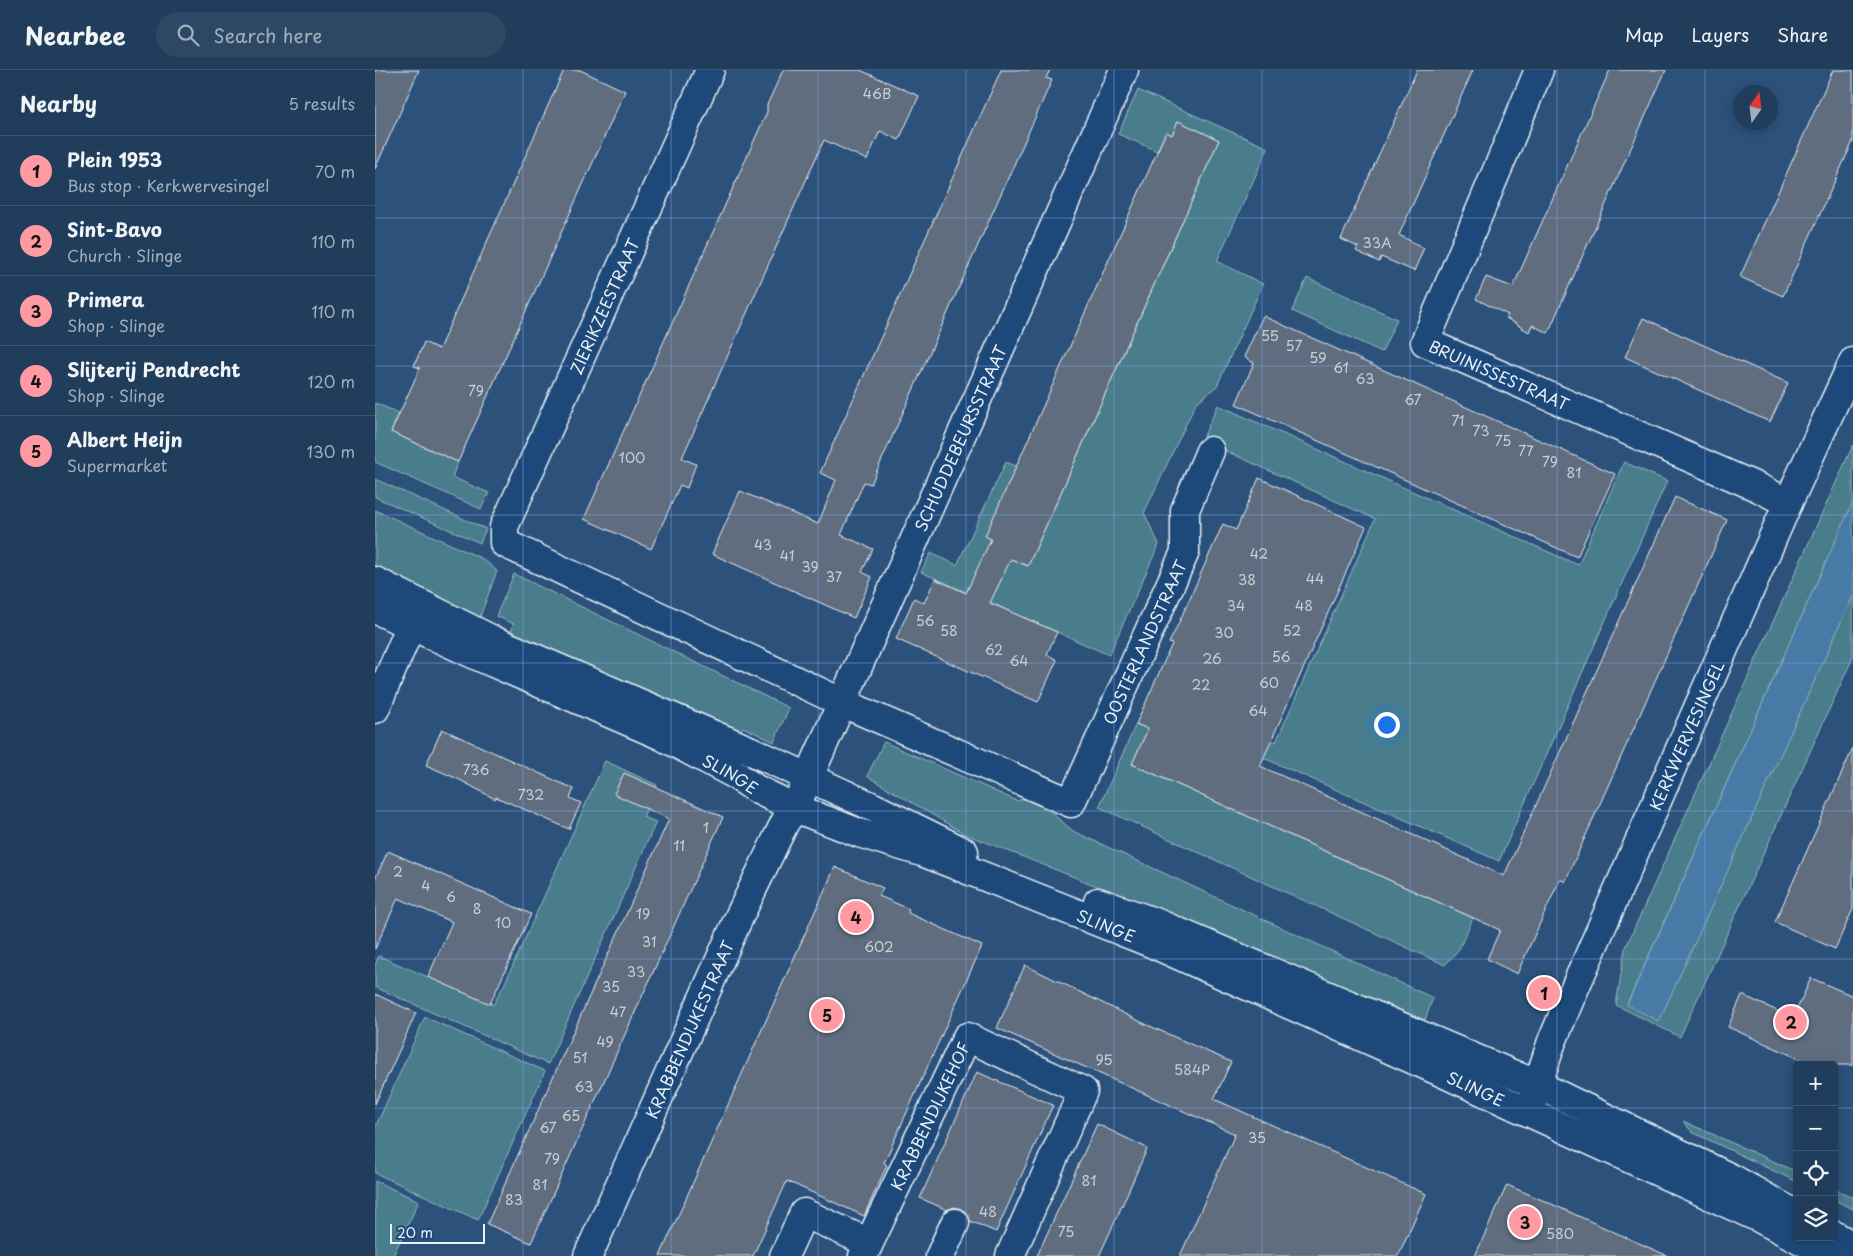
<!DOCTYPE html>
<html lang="en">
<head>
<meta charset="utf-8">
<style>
	:root { --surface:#213d5c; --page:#2d4865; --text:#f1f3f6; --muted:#a2aebb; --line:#3e5672; --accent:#ff9aa2 }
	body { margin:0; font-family:"Playpen Sans",sans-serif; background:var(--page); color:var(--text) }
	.controls { position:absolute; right:15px; bottom:15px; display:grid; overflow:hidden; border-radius:5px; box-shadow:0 2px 12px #0003 }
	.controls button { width:45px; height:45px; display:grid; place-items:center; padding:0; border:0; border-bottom:1px solid var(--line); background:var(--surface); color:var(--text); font:25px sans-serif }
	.compass { position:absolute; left:1358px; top:15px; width:45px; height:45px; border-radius:50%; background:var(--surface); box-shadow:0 2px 12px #0003; rotate:14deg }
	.scale { position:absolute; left:15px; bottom:12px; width:95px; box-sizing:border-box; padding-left:5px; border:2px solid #e8f1f8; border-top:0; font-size:14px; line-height:18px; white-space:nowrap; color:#e8f1f8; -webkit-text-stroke:4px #1f4a7a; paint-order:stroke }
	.you { position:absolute; left:1011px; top:654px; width:18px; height:18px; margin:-12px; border:4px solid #fff; border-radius:50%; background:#1a73e8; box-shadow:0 0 0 8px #1a73e833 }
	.badge { display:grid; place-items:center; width:32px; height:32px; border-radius:50%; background:var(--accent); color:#111; font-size:16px; font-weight:700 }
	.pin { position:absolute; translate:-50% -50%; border:2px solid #fff; box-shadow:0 1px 5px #0006 }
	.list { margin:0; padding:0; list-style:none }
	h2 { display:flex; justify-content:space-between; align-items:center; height:65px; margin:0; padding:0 20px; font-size:21px }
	h2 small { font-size:16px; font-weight:400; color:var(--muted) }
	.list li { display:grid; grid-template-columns:32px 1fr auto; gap:15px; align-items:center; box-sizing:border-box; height:70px; padding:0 20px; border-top:1px solid var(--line) }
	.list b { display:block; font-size:19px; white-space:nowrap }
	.list p { margin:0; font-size:16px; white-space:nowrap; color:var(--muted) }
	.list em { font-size:16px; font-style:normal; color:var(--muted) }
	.icon { flex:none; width:28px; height:28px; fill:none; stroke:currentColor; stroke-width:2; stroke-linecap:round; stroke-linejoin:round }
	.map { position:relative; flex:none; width:1478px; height:1186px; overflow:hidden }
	header { display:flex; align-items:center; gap:30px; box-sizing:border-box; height:70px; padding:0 25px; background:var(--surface); border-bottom:1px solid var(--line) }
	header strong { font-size:24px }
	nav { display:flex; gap:28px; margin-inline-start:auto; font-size:18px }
	.search { width:350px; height:45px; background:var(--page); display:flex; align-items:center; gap:12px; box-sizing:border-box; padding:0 18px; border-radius:28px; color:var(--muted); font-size:19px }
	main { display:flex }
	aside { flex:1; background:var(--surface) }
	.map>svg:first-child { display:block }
	.green { fill:#487d8b; stroke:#98b7c2 }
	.water { fill:#467aa4; stroke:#87aac6 }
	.building { fill:#5f6d7f; stroke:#e8f1f8 }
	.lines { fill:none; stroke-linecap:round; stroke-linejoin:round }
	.minor-casing { stroke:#e8f1f8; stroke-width:31 }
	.minor { stroke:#1f4a7a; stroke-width:28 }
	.grid { fill:none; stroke:#82a0e8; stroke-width:1; stroke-opacity:0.55 }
	.labels { text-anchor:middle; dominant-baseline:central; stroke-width:5; stroke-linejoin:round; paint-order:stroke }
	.number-label { font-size:14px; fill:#c6d0da }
	.street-label { font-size:16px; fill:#e8f1f8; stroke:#1f4a7a }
</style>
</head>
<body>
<header>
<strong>Nearbee</strong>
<div class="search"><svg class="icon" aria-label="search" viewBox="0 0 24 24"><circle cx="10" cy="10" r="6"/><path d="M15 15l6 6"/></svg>Search here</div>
<nav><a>Map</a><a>Layers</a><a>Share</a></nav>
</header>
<main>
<aside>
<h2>Nearby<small>5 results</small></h2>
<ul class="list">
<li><span class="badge">1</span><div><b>Plein 1953</b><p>Bus stop · Kerkwervesingel</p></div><em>70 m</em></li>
<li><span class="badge">2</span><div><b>Sint-Bavo</b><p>Church · Slinge</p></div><em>110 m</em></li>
<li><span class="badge">3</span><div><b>Primera</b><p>Shop · Slinge</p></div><em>110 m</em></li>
<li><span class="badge">4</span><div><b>Slijterij Pendrecht</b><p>Shop · Slinge</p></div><em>120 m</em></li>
<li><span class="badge">5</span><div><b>Albert Heijn</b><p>Supermarket</p></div><em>130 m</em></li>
</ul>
</aside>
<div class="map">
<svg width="1478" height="1186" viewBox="0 0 1478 1186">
	<rect width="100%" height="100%" fill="#2c517b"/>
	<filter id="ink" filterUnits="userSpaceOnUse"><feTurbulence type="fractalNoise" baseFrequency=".02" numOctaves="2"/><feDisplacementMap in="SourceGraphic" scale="10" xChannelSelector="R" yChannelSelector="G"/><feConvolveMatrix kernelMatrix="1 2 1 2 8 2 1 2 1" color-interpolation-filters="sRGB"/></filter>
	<g filter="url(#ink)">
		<!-- green -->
		<g class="green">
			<path d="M763,20L893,78L842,191L888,214L842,316L821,333L769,443L784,474L734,585L546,502L556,483L582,495L631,392L641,396L616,469L636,489L653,496L844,70L804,52L797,65L791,62L782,81L743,64Z"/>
			<path d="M932,208L1022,249L1007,282L917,241Z"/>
			<path d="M0,333L24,343L16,362L83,392L77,407L114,423L106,439L0,392Z"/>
			<path d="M843,335L1203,495L1249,392L1292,411L1124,791L786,643L795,626L901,672L1000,449L827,370Z"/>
			<path d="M1478,375V432L1252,934L1284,951L1478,526V587L1305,967L1241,935L1250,879Z"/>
			<path d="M0,409L111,459L105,473L0,427Z"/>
			<path d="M0,440L108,489L122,501L103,552L0,501Z"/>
			<path d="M139,504L414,638L399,672L368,657L361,670L134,567L139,554L121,546Z"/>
			<path d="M761,654L773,659L757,694L1098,848L1084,879L1070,895L724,737Z"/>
			<path d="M509,672L642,731L657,726L698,761L1058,928L1050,950L808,850L590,764L492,706Z"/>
			<path d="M230,691L282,715L268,747L281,752L173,994L0,917V895L4,886L118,935L130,913Z"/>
			<path d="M50,947L170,1001L103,1150L0,1103V1058Z"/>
			<path d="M1308,1051L1422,1102V1112L1317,1062Z"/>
			<path d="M0,1111L44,1131L18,1186H0Z"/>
			<path d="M1459,1119L1478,1127V1139L1459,1130Z"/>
		</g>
		<!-- water -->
		<path class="water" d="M1478,432V526L1284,951L1252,935Z"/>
		<!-- building -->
		<g class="building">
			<path d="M0,0H44L0,99Z"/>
			<path d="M189,0H205L250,21L83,392L16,362L45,298L39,296L49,272L64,279Z"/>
			<path d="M408,0H485L544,26L524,70L505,61L492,90L449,70L307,388L321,394L312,418L305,415L276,479L209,449L392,42V35Z"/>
			<path d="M626,0H675L671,8L677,10L496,414L489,412L466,465L498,479L487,502L497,507L479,548L337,484L365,421L443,454L461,410L445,403Z"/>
			<path d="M1042,0H1098L1024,165L1049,178L1039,201L1006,187L1004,192L981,181L983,177L966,169Z"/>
			<path d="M1235,0H1291L1173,263L1157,255L1154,262L1131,248L1133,245L1101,229L1111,207L1138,217Z"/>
			<path d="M1458,0H1478V71L1408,226L1365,207Z"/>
			<path d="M803,51L844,70L653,496L636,489L615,533L682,562L672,584L682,590L663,632L521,569L539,528L549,533L560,509L591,523L616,469L610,466L791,62L797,65Z"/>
			<path d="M888,246L1240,404L1202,487L861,334L879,293L869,287Z"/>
			<path d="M1268,248L1413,313L1395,352L1250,287Z"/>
			<path d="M884,408L991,457L885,696L1129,806L1300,427L1352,450L1190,812L1185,809L1142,904L1112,889L1125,860L757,694L773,659L761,654L797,574L794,573L801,559L848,454L861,460Z"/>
			<path d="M67,659L199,719L195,728L206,733L194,759L121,727L120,729L85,710L51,695Z"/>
			<path d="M1478,678V839L1460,879L1400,852Z"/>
			<path d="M249,703L348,747L156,1173L112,1154L294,749L239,724Z"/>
			<path d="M13,781L156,844L115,934L53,907L77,852L23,828L0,879V809Z"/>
			<path d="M460,797L508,818L504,826L534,839L533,843L607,876L509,1093L512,1095L489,1146L412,1111L378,1186H285Z"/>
			<path d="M650,895L768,953L856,992L839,1029L1051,1124L1023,1186H805L860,1064L622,958Z"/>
			<path d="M1436,908L1478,926V995H1438L1353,957L1367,925L1418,948Z"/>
			<path d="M0,924L41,943L0,1034Z"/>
			<path d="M602,1002L678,1035L621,1162L595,1151L592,1144L586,1139L579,1137L572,1140L545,1128Z"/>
			<path d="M722,1054L770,1077L772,1079L742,1147L724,1186H662Z"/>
			<path d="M1132,1115L1172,1132L1293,1186H1100Z"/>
		</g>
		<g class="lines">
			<!-- minor casing -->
			<g class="minor-casing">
				<g id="minor">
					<path id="s1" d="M335,0L129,457V473L468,633L696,733L810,482V440L835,381"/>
					<path id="s2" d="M1164,0L1050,272L1384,418L1413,433"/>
					<path d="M0,511L118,570L374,680L498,737L589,782"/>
					<path id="s3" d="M0,539L109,589L287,666L359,704L381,719L420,738L484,763L550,783L776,873L1068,1003L1386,1149L1456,1186"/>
					<path d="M0,639L43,539"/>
					<path d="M723,832L782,853L1163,1015L1358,1109L1422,1145"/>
					<path id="s4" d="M1157,1032L1176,974L1195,929L1413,433L1478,292"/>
					<path d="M1459,1165L1478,1176"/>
					<path id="s5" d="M213,1186L365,845L410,752L420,738L749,0"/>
					<path d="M409,1186L429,1143L494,1173"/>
					<path id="s6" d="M488,1186L592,967L708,1021L635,1186"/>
					<path d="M565,1186L580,1153"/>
				</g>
			</g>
			<!-- minor -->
			<use href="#minor" class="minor"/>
		</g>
	</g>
	<!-- grid -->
	<path class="grid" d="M148,0V1186M296,0V1186M443,0V1186M591,0V1186M739,0V1186M887,0V1186M1035,0V1186M1182,0V1186M1330,0V1186M0,148H1478M0,296H1478M0,445H1478M0,593H1478M0,741H1478M0,889H1478M0,1038H1422M1459,1038H1478"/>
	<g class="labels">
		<!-- number labels -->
		<g class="number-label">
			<text x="502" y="23">46B</text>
			<text x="1002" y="172">33A</text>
			<text x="895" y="265">55</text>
			<text x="919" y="275">57</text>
			<text x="943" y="287">59</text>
			<text x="966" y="297">61</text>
			<text x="990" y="308">63</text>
			<text x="101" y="320">79</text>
			<text x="1038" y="329">67</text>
			<text x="1083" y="350">71</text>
			<text x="1106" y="360">73</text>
			<text x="1128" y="370">75</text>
			<text x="1151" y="380">77</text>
			<text x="257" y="387">100</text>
			<text x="1175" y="391">79</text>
			<text x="1199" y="402">81</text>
			<text x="388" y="474">43</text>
			<text x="884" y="483">42</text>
			<text x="412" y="485">41</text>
			<text x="435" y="496">39</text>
			<text x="459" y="506">37</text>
			<text x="940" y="508">44</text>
			<text x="872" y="509">38</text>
			<text x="861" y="535">34</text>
			<text x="929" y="535">48</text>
			<text x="550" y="550">56</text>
			<text x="574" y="560">58</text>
			<text x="917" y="560">52</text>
			<text x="849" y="562">30</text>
			<text x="619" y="579">62</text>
			<text x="906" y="586">56</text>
			<text x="837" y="588">26</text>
			<text x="644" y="590">64</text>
			<text x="894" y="612">60</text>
			<text x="826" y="614">22</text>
			<text x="883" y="640">64</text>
			<text x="101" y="699">736</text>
			<text x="156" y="724">732</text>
			<text x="331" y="757">1</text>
			<text x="304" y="775">11</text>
			<text x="23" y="801">2</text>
			<text x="51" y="815">4</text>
			<text x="76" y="826">6</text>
			<text x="102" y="838">8</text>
			<text x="268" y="843">19</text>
			<text x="128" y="852">10</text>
			<text x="274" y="871">31</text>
			<text x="504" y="876">602</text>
			<text x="261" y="901">33</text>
			<text x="236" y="916">35</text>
			<text x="243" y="941">47</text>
			<text x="230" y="971">49</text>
			<text x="205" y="987">51</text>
			<text x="729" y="989">95</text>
			<text x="817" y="999">584P</text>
			<text x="209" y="1016">63</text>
			<text x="196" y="1045">65</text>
			<text x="173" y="1057">67</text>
			<text x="882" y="1067">35</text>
			<text x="177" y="1088">79</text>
			<text x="714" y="1110">81</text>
			<text x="165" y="1114">81</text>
			<text x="139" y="1129">83</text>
			<text x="613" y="1141">48</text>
			<text x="691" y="1161">75</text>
			<text x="1185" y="1163">580</text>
		</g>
		<!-- street labels -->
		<g class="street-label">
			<text transform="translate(229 236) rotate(-66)">ZIERIKZEESTRAAT</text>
			<text stroke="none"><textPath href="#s2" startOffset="376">BRUINISSESTRAAT</textPath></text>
			<text stroke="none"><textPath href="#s5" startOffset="899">SCHUDDEBEURSSTRAAT</textPath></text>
			<text stroke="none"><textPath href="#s1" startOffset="1318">OOSTERLANDSTRAAT</textPath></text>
			<text stroke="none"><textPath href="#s4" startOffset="398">KERKWERVESINGEL</textPath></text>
			<text stroke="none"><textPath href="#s3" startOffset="392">SLINGE</textPath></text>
			<text stroke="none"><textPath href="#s3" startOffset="798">SLINGE</textPath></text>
			<text stroke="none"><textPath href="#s5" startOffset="248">KRABBENDIJKESTRAAT</textPath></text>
			<text stroke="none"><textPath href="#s3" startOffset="1202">SLINGE</textPath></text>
			<text stroke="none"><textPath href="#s6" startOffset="155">KRABBENDIJKEHOF</textPath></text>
		</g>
	</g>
</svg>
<div class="controls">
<button>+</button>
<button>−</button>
<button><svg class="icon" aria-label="locate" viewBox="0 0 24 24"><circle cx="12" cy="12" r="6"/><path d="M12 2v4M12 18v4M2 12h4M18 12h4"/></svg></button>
<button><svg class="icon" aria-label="layers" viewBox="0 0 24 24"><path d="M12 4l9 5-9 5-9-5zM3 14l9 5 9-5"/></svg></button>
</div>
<svg class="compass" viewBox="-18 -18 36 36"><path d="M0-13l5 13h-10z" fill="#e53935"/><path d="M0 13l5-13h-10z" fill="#a2aebb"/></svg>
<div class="scale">20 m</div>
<div class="you"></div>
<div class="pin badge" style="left:1169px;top:923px">1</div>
<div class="pin badge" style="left:1416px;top:952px">2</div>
<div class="pin badge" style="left:1150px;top:1152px">3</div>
<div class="pin badge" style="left:481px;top:847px">4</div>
<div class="pin badge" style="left:452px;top:945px">5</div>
</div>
</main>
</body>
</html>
